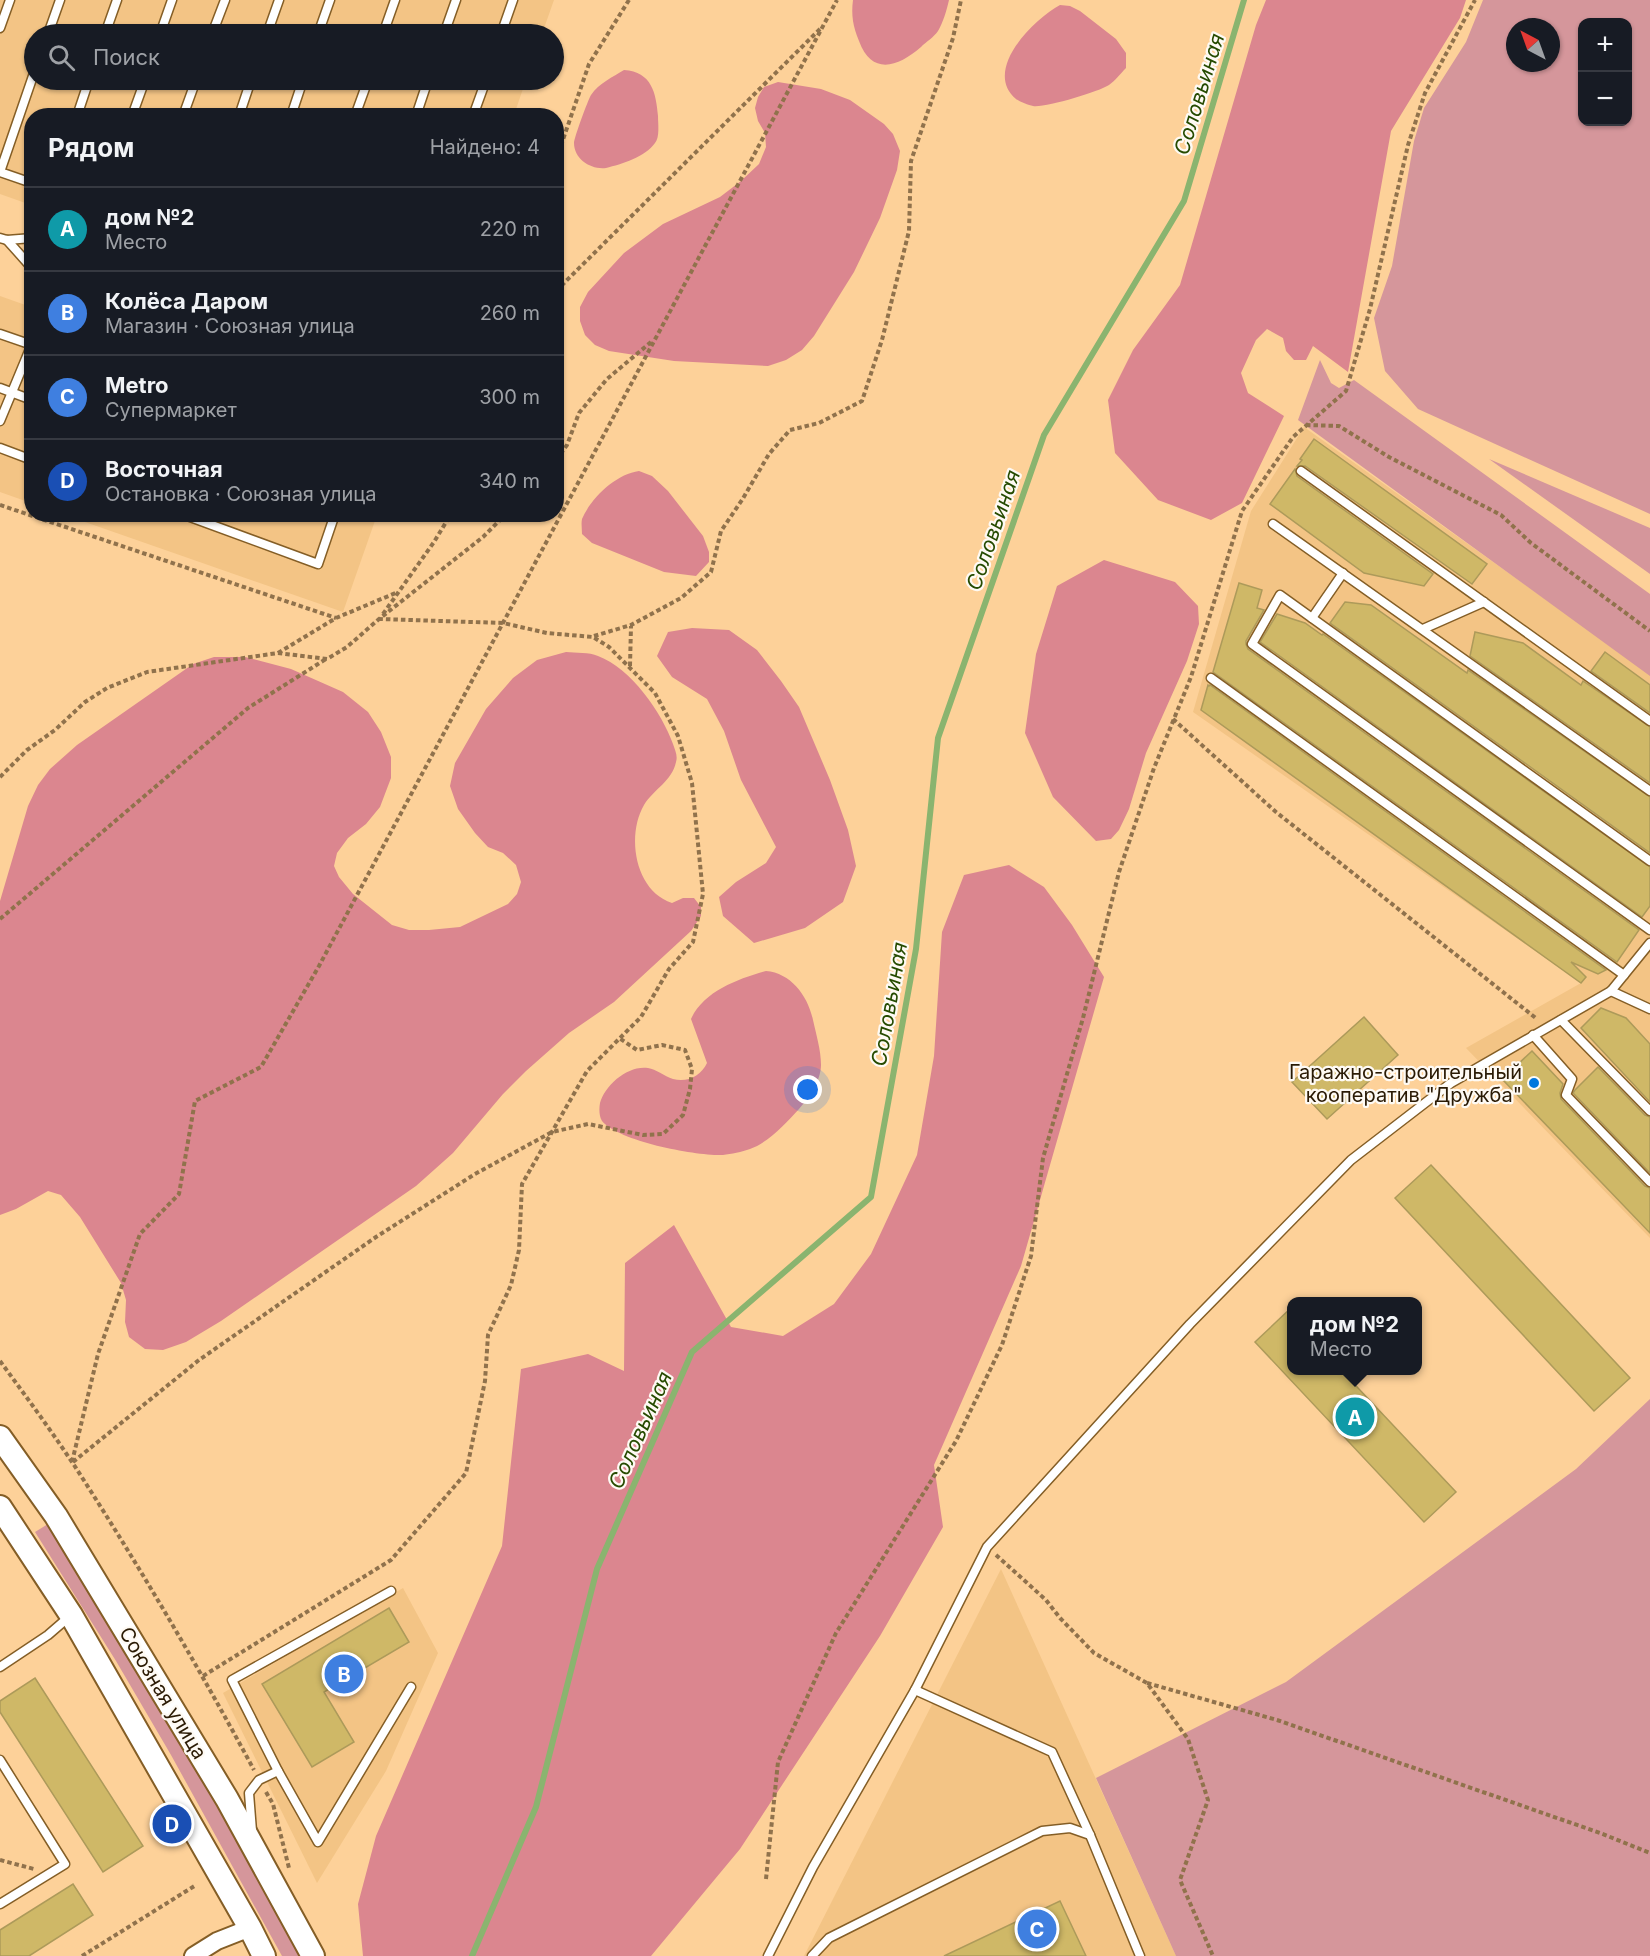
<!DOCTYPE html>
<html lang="ru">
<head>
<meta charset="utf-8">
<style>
	:root { --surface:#171b24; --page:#242831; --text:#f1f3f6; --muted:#9ea1a6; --line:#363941; --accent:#0077de }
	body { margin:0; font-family:Inter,sans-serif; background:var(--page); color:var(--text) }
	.controls { position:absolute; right:18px; top:18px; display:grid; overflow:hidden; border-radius:12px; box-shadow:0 2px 4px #0004 }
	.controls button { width:54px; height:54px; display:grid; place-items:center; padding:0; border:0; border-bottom:2px solid var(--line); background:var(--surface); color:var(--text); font:30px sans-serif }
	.compass { position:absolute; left:1506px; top:18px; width:54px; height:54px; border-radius:50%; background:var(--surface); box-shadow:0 2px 4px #0004; rotate:319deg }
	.you { position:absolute; left:808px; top:1090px; width:21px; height:21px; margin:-15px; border:4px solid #fff; border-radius:50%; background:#1a73e8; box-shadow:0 0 0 9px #1a73e833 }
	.badge { display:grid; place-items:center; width:39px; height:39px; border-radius:50%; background:var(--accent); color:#fff; font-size:20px; font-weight:700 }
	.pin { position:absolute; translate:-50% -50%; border:3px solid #fff; box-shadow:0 2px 6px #0006 }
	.popup { position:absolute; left:1287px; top:1297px; width:135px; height:78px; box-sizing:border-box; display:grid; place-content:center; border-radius:12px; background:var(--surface); filter:drop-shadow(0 2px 4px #0005); font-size:20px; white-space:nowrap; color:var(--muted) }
	.popup b { font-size:22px; color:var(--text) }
	.popup::after { content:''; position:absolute; left:50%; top:100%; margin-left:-12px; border:12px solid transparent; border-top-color:var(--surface) }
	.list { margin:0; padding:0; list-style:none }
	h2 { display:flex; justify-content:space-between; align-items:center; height:78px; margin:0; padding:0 24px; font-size:26px }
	h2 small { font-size:20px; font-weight:400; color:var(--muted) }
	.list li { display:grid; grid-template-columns:39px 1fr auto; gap:18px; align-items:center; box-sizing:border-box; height:84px; padding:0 24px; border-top:2px solid var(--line) }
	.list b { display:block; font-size:22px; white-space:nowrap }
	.list p { margin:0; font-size:20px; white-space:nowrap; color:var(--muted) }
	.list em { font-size:20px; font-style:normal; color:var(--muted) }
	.icon { flex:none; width:33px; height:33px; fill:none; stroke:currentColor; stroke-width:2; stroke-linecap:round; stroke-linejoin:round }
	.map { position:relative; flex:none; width:1650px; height:1956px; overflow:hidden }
	.search { position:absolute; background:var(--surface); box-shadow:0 2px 4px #0004; left:24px; top:24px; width:540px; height:66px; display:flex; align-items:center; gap:15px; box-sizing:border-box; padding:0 21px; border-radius:33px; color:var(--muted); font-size:22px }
	.panel { position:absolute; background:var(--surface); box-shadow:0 2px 4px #0004; left:24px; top:108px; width:540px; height:414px; border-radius:24px }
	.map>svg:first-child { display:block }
	.built { fill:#f3c485 }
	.green { fill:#d5969b; fill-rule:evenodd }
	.forest { fill:#db868f }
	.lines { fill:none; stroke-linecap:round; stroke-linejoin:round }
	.stream { stroke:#8ab46f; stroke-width:6 }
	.building { fill:#cfb867; stroke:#ad9a5a; stroke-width:1.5 }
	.lane-casing { stroke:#845e26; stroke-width:11 }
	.street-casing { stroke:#845e26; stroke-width:20 }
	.secondary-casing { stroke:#845e26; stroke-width:26 }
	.path { stroke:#90724c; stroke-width:4; stroke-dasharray:4.5 3; stroke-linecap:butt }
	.lane { stroke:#fff; stroke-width:8 }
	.street { stroke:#fff; stroke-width:16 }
	.secondary { stroke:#fff; stroke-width:22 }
	.poi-dot { fill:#0077de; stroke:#fefaf4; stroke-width:2 }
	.labels { text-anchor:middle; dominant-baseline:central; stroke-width:4.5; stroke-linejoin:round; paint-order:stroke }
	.poi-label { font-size:20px; fill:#2a1a04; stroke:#fefaf4; text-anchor:end }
	.street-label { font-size:20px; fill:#2a1a04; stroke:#fefaf4 }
	.water-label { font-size:21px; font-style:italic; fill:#264b00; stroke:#fefaf4 }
</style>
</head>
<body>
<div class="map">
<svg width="1650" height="1956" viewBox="0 0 1650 1956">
	<rect width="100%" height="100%" fill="#fdd199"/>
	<!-- built -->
	<g class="built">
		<path d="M0,0H554L542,34H34V80H526L514,115L32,116L31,205L0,194Z"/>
		<path d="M0,296L31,307V503L0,492Z"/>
		<path d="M1304,427L1650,674V1238L1466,1048L1581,983L1193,712L1251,511Z"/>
		<path d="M65,515H377L343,612Z"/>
		<path d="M1001,1569L1176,1956H804Z"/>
		<path d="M403,1588L438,1653L386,1771L317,1883L223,1693Z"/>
	</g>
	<!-- green -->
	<g class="green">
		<path d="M1483,0H1650V514L1418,409L1385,371L1374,318L1392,266L1414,141L1424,108L1466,42ZM1628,22V122H1582V22ZM1515,27H1551V63H1515Z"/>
		<path d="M1320,360L1331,383L1339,388L1354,380L1650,594V676L1298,420Z"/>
		<path d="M1489,459L1650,528V574Z"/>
		<path d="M1650,1399V1956H1176L1096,1778L1286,1682L1576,1469Z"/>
		<path d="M48,1524L202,1775L302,1956H282L171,1755L116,1661L35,1532Z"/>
	</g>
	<!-- forest -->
	<g class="forest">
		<path d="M853,0H949C947,9 943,23 938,31C934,37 926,42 921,47C898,67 872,76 859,41C853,27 851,15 853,0Z"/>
		<path d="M1266,0H1466L1460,18L1391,131L1348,372L1313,346L1306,360H1294L1286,351L1283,338L1267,329L1256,340L1241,373L1248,393L1284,416L1242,503L1211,520L1158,500L1115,453L1108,400L1133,350L1180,285L1256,25Z"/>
		<path d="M1060,5L1070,6L1080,11L1116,39L1126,53V68C1120,74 1115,81 1109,85C1098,92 1045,108 1033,106C1029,105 1020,102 1016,99C982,70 1034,19 1060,5Z"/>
		<path d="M624,70C652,72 656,93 658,116C658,124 660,137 655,143C645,157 622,164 606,168C591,170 574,159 574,143C574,138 588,100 591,95C599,83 613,77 624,70Z"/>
		<path d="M778,82L821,89L850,100L884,124L893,134L900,151L897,170L880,218L854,272L814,336L802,350L786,360L768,366L674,361L609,351L595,345L585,335L580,321V307L588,292L624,253L663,224L720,197L741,181L759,164L766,147L765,133L758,121L755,108L758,97L764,87Z"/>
		<path d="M639,471L652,476L668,491L703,536L709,552V562L696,576L664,572L592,543L582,534C582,529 581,524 582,519C591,498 616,474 639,471Z"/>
		<path d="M1104,560L1175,582L1198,606L1199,624L1187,661L1146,753L1129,809L1119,830L1111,839L1096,841L1053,797L1025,733L1036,654L1057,586Z"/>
		<path d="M692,628L729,630L757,650L781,681L799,707L830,780L848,830L856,866L843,902L805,928L754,943L723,916L719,897L736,882L766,863L776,847L741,780L724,731L707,699L672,677L657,656L668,632Z"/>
		<path d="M566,652C576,653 589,652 598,656C631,668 662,713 673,744C675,750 678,756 676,762C672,781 654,789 644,805C626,836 635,891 672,903L683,898H694L701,907V916L691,931L614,1002L569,1033L526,1071L503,1094L453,1153L416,1186L221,1321L186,1342L163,1350L145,1349L129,1337L125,1322L126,1300L121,1283L80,1217L61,1195L48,1191L16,1209L0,1215V901L28,806L38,785L50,769L77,745L193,664L214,657H245L291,669L343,692L368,712L381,732L391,757V778L380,807L366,824L348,838L337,853L334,866L339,877L353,894L392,925L409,930H429L460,927L508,904L517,894L521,882L516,865L503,853L488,847L475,833L458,809L450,786L455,763L486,709L513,678L537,660Z"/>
		<path d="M1009,865L1044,887L1072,925L1104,977L1021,1266L934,1465L943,1527L880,1636L740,1849L651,1956H363L358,1904L376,1836L502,1546L521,1369L588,1354L624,1371L625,1263L674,1225L731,1327L783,1336L834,1304L871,1254L917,1155L934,1056L942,932L964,875Z"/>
		<path d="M766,971C791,973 808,996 813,1020C816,1034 821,1050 821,1065C821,1080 809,1098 799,1109C786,1123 769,1142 750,1149C742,1152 731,1154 723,1155C697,1156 620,1142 602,1121C599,1116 599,1109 600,1103C605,1085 628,1065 648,1068C656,1069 664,1076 673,1079C687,1083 701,1076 707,1063L691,1019C704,991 738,979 766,971Z"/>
	</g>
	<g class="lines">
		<!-- stream -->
		<path class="stream" d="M472,1956L536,1807L597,1569L692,1352L871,1197L916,949L938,738L1044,435L1184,201L1244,0"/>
	</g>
	<!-- building -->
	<g class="building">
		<path d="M1314,439L1487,564L1472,584L1305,466H1297L1302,460L1300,459Z"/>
		<path d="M1295,469L1297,476L1433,574L1424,586L1364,573L1270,504Z"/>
		<path d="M1239,583L1262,590L1257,608L1264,610L1246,641V644L1248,649L1639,930L1617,962L1213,672Z"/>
		<path d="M1345,602L1371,605L1467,673L1468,670L1650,797V853L1330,623Z"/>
		<path d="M1277,614L1305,623L1322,635L1323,634L1650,867V906L1642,917L1260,642Z"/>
		<path d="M1475,632L1523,643L1581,685L1583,681L1650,727V783L1470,656Z"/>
		<path d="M1605,652L1650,685V713L1591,671Z"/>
		<path d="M1208,685L1209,686L1210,685L1606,970L1598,974L1571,962L1586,977L1581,983L1201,710Z"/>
		<path d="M1601,1008L1626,1018L1650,1044V1102L1581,1028Z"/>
		<path d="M1364,1017L1398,1055L1327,1119L1292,1082Z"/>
		<path d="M1532,1051L1563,1084L1560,1093L1561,1099L1645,1186L1650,1188V1233L1502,1079Z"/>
		<path d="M1598,1067L1645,1115L1650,1117V1173L1573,1093L1575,1090Z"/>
		<path d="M1431,1165L1630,1378L1594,1411L1395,1198Z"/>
		<path d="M1292,1307V1371H1342L1456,1492L1424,1522L1255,1342Z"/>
		<path d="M389,1608L409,1642L324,1692L354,1742L312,1767L262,1684Z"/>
		<path d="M35,1678L143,1846L103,1872L0,1712V1701Z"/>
		<path d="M73,1884L93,1915L29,1956H0V1930Z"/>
		<path d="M1060,1901L1086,1956H944Z"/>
	</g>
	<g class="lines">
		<!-- lane casing -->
		<g class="lane-casing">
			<g id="lane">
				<path d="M0,28L10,0"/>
				<path d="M48,34L60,0"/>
				<path d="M105,34L117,0"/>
				<path d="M160,34L172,0"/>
				<path d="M212,34L225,0"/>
				<path d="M267,34L279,0"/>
				<path d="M318,34L330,0"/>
				<path d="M383,34L395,0"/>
				<path d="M444,34L456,0"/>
				<path d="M501,34L513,0"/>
				<path d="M77,116L89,80"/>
				<path d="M132,116L145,80"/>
				<path d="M183,116L196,80"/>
				<path d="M239,116L251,80"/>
				<path d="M291,116L303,80"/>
				<path d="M355,116L368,80"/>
				<path d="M416,116L428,80"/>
				<path d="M473,116L486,80"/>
				<path d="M32,183L0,172L34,73"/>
				<path d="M0,238L7,240L32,238"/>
				<path d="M7,240L32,268"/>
				<path d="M0,334L32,345"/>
				<path d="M0,388L32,400"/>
				<path d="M0,421L32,344"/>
				<path d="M0,448L32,460"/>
				<path d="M1301,471L1650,721"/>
				<path d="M182,514L318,564L335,514"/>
				<path d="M1273,524L1650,791"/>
				<path d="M1312,618L1343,573"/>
				<path d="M1423,629L1484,602"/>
				<path d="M1211,678L1624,975"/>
				<path d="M1650,861L1280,595L1252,644L1650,930"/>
				<path d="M1611,991L1650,1009"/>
				<path d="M1561,1020L1650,1111"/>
				<path d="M1533,1035L1572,1079L1566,1095L1650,1182"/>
				<path d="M0,1667L48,1635L70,1616"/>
				<path d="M915,1690L1052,1752L1090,1835L1140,1956"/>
				<path d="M0,1760L65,1864L0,1904"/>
				<path d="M278,1771L232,1680L391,1591"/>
				<path d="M252,1831L249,1793L259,1780L278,1771L318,1842L411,1687"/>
				<path d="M768,1956L813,1867L915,1690L987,1547L1190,1324L1351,1160L1451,1083L1611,991L1650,943"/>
				<path d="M812,1956L829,1938L1042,1831L1070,1828L1090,1835"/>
			</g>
		</g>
		<!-- street casing -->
		<g class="street-casing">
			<path id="street" d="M193,1956L217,1941L250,1928"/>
		</g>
		<!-- secondary casing -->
		<g class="secondary-casing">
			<g id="secondary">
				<path d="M0,1437L56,1516L227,1799L313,1956"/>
				<path d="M0,1507L71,1615L250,1928L264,1956"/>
			</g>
		</g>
		<!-- path -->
		<g class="path">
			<path d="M556,160L589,64L629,0"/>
			<path d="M556,291L820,29"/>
			<path d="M1306,425L1339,426L1389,457L1501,515L1531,543L1650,631"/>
			<path d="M556,460L567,445L579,413L607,379L651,342"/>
			<path d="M0,505L336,618"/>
			<path d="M383,614L434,542L451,514"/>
			<path d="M594,636L631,625L681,598L711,572L721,531L742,500L769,454L790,430L819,423L862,401L882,340L909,231L911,161L953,38L961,0"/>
			<path d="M278,653L336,618L398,592"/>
			<path d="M630,666L631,626"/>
			<path d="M1173,719L1276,812L1537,1019"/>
			<path d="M0,777L27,750L55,730L85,702L107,688L147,672L278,653L327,659L347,647L379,619L483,537L506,514"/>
			<path d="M0,919L248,708L326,659"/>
			<path d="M0,1361C25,1395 50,1429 74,1465C138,1564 198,1666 254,1770"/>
			<path d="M72,1462L98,1354L140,1234L179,1194L195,1101L261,1067L319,966L837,0"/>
			<path d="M73,1462L199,1360L376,1237L475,1174L552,1132L588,1124L643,1135L663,1134L683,1115L690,1089L692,1069L685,1050L662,1045L637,1050L619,1038"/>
			<path d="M996,1555L1046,1600L1060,1618L1094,1653L1147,1683L1188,1739L1208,1800L1180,1880L1213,1956"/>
			<path d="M203,1676L391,1560L466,1473L485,1381L488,1335L511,1285L519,1250L522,1184L587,1071L641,1017L669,969L693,942L703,894L692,783L678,736L655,693L609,647L593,637L547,633L503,623L379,619"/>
			<path d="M1147,1683L1277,1720L1600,1833L1650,1853"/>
			<path d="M266,1792L273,1804L289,1868"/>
			<path d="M0,1860L34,1869"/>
			<path d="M766,1879L778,1762L836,1633L956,1441L1002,1345L1031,1256L1043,1158L1083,1018L1119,872L1154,768L1191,677L1242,511L1293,437L1346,391L1370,309L1408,145L1425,93L1475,0"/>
			<path d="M82,1956L196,1885"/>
		</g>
		<!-- lane -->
		<use href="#lane" class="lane"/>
		<!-- street -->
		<use href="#street" class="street"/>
		<!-- secondary -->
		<use href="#secondary" class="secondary"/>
	</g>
	<!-- markers -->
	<circle class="poi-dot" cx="1534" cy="1083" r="6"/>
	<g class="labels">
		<!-- poi labels -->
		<g class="poi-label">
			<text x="1522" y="1072">Гаражно-строительный<tspan x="1522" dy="23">кооператив "Дружба"</tspan></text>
		</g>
		<!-- street labels -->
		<g class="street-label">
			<text transform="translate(163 1693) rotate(59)">Союзная улица</text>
		</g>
		<!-- water labels -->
		<g class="water-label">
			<text transform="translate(1199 94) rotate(-73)">Соловьиная</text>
			<text transform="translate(993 530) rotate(-71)">Соловьиная</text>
			<text transform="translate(889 1004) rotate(-80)">Соловьиная</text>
			<text transform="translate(640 1430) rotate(-66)">Соловьиная</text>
		</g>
	</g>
</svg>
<div class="controls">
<button>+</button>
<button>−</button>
</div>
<svg class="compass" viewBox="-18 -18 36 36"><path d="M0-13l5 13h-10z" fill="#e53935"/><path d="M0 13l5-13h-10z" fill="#9ea1a6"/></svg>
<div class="you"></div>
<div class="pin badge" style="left:1355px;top:1417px;background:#0f9aa8">A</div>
<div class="popup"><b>дом №2</b>Место</div>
<div class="pin badge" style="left:344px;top:1674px;background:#3f7fe0">B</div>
<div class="pin badge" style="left:1037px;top:1929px;background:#3f7fe0">C</div>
<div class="pin badge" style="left:172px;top:1824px;background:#1a4fb4">D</div>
<div class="search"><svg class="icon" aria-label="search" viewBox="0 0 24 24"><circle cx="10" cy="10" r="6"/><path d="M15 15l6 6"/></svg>Поиск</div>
<section class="panel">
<h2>Рядом<small>Найдено: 4</small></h2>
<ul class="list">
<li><span class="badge" style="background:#0f9aa8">A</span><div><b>дом №2</b><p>Место</p></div><em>220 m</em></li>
<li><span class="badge" style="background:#3f7fe0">B</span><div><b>Колёса Даром</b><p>Магазин · Союзная улица</p></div><em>260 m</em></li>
<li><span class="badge" style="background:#3f7fe0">C</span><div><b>Metro</b><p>Супермаркет</p></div><em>300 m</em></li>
<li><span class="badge" style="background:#1a4fb4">D</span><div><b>Восточная</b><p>Остановка · Союзная улица</p></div><em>340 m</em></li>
</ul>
</section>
</div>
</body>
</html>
